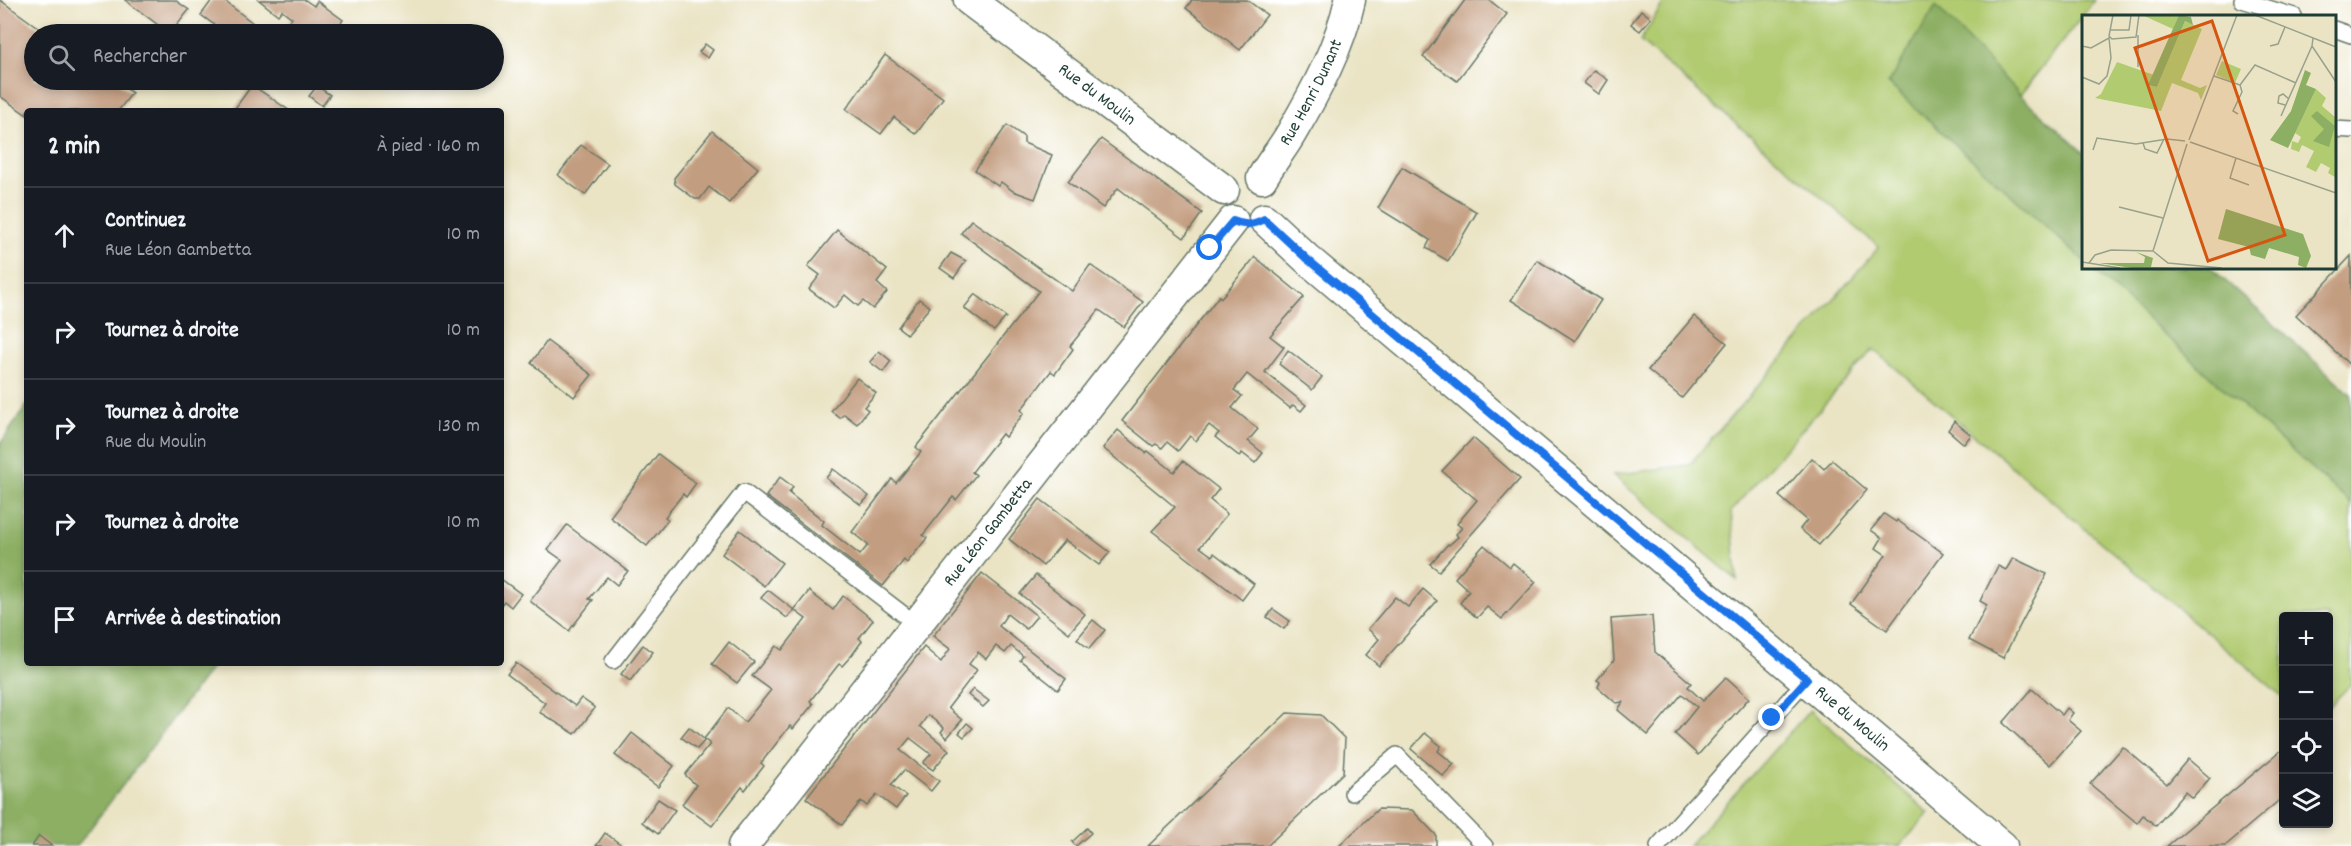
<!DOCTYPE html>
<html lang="fr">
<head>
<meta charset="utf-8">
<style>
	:root { --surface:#171b24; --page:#20242c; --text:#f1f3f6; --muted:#9ea1a6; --line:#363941 }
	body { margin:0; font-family:Dekko,sans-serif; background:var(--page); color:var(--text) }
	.controls { position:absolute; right:18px; bottom:18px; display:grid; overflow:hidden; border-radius:6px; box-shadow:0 3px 9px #0003 }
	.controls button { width:54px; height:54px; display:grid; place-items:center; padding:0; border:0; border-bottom:2px solid var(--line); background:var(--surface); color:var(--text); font:30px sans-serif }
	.stop { position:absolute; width:18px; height:18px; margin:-14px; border:4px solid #1a73e8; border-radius:50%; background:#fff }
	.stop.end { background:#1a73e8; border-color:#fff; box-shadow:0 2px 6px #0008 }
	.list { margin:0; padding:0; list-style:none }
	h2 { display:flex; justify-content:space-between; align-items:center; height:78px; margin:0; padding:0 24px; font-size:26px }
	h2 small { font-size:20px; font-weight:400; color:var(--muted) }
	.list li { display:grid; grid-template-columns:39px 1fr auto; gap:18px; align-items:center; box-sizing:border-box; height:96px; padding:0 24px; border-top:2px solid var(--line) }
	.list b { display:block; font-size:22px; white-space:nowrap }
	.list p { margin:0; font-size:20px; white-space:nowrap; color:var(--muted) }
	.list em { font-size:20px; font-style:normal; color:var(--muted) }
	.icon { flex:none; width:33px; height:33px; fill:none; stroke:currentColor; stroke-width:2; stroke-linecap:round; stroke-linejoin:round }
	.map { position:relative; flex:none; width:2351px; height:846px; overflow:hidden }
	.search { position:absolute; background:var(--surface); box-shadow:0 3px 9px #0003; left:24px; top:24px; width:480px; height:66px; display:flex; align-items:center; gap:15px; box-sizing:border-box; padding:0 21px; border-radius:33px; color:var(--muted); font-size:22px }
	.panel { position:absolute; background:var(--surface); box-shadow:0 3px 9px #0003; left:24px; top:108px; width:480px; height:558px; border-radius:6px }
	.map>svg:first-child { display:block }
	.green { fill:#b1cb71; stroke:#688452; stroke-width:1.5 }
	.forest { fill:#8caf63; stroke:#56764c; stroke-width:1.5 }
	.building { fill:#c39d80 }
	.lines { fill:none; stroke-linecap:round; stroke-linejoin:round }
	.service-casing { stroke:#667767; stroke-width:18 }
	.minor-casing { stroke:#667767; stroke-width:33 }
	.service { stroke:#fff; stroke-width:15 }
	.minor { stroke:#fff; stroke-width:30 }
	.route { stroke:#1a73e8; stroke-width:8 }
	.labels { text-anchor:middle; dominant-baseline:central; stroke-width:4.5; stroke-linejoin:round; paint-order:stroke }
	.street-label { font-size:18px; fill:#1f3d34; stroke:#fff }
	.inset-road { fill:none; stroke:#99a18b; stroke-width:1.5 }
	.view { fill:#d45610; fill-opacity:0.15; stroke:#d45610; stroke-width:3 }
	.inset-edge { fill:none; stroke:#1f3d34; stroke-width:3 }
</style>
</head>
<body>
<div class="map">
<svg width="2351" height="846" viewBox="0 0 2351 846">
	<rect width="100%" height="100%" fill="#fff"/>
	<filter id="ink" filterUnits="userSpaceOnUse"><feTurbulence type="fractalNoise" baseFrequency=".0167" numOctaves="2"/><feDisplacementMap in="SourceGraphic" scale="12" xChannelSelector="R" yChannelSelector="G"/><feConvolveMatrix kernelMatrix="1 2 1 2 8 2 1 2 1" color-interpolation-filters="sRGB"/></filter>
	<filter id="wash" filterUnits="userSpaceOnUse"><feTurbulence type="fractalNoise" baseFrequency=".008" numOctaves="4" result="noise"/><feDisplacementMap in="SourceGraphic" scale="24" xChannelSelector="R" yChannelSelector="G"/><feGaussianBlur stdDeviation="1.35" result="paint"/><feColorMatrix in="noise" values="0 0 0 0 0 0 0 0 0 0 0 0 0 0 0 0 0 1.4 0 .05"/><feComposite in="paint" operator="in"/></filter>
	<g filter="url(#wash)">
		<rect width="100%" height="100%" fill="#eae4c5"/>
		<!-- green -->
		<g class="green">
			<path d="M1665,0H2095L2020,95L1936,7L1888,83L2084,261V267H2090L2351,504V684L2329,707L2328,616H2284L2283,697L1873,349L1731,511L1737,580L1613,475L1689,465L1879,247L1640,41Z"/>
			<path d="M1810,710L1929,813L1900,846H1688Z"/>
		</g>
		<!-- forest -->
		<g class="forest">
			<path d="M1936,6L2020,95L2084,153V261L1888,83Z"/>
			<path d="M2090,267H2210L2351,394V504Z"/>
			<path d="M27,405V663H215L77,846H0V444Z"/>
		</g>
		<g id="blocks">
			<!-- building -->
			<g class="building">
				<path d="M0,0L47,34H34V80H115L132,93L118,111H27V115L0,96Z"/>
				<path d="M125,0H175L189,10L170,34H161L159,33L162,28Z"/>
				<path d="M212,0H223L253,23L244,34H227L201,15Z"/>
				<path d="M259,0H305L314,6L317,1L343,20L333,34H286L282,31L292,18L282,10L278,15Z"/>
				<path d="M1192,0H1247L1267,15L1240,50L1186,8Z"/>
				<path d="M1465,0H1489L1507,14L1457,81L1423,57Z"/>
				<path d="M1641,10L1651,18L1640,31L1631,24Z"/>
				<path d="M705,44L713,50L708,58L699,52Z"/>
				<path d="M885,55L943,98L916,134L894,117L881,134L846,109Z"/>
				<path d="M1594,70L1608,80L1599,94L1584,83Z"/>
				<path d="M252,85L290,111H233Z"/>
				<path d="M317,86L330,95L322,106L309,96Z"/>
				<path d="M1007,125L1024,137V143L1052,155L1035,199L1013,191L1001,182L998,186L975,170Z"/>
				<path d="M712,131L758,168L729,203L709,187L700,199H695L675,184L674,178Z"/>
				<path d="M1101,139L1202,213L1184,238L1118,188L1103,208L1068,182Z"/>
				<path d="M581,145L608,164L585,195L558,175Z"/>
				<path d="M1402,167L1477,212L1448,261L1426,248L1430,240L1378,208Z"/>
				<path d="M971,220L1072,291L1090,265L1143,302L1124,327L1099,310L1070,346L1073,349L1055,374L1051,371L1021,410L1024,413L1005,437L1002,434L972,472L976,475L956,500L953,497L923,535L927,538L907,563L904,560L883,586L766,496L780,477L793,487L789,493L824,521L822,525L860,555L868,545L852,532L892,479L896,483L921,452L916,447L1039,291L961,233Z"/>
				<path d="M837,230L887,270L877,283L887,292L873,309L863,301L858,306L845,295L834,308L809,289L820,275L808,266Z"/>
				<path d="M951,253L966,261L954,278L940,268Z"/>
				<path d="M2351,256V366L2296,315Z"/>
				<path d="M1255,257L1304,297L1270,336L1284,347L1265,372L1306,405L1301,411L1293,405L1290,408L1247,374L1234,390L1242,396L1232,408L1258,429L1248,441L1263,453L1255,463L1242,453L1239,456L1215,437L1219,433L1209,425L1196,441L1190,436L1178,451L1167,442L1162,448L1156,444L1153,446L1122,421L1219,296L1221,298Z"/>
				<path d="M1537,260L1601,300L1575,341L1511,300Z"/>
				<path d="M975,294L1006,317L994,331L964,308Z"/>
				<path d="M919,299L930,307L907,334L898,327Z"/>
				<path d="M1694,316L1727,343L1682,398L1648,370Z"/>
				<path d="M547,341L592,375L574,397L531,363Z"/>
				<path d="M1288,350L1322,377L1312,390L1279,364Z"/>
				<path d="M879,351L891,361L883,372L870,362Z"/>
				<path d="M857,378L876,393L864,407L868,410L857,424L844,414L840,418L831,411Z"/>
				<path d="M1954,421L1971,435L1964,444L1948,430Z"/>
				<path d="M1118,430L1146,453L1148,451L1174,472L1183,461L1219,489L1210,500L1227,514L1200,547L1212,556L1214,553L1254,584L1242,600L1152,531L1175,507L1103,448Z"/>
				<path d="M1473,438L1520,479L1439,571L1430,564L1448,544L1449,545L1458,537L1456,534L1462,528L1457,524L1477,500L1442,471Z"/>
				<path d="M658,454L696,483L686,497L683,494L665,517L668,520L647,546L610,517Z"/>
				<path d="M1812,458L1824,469L1832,460L1867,490L1819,545L1800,529L1807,520L1779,496Z"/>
				<path d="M833,469L869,496L861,505L826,478Z"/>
				<path d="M1040,499L1110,552L1099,565L1065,540L1043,566L1009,539Z"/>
				<path d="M1884,514L1896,522L1897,520L1943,553L1887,630L1851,604L1886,555L1876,548L1882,538L1871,530Z"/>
				<path d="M567,525L628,571L617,585L607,577L589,599L593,600L569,631L530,601L562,560L548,550Z"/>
				<path d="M740,530L782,563L764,586L722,554Z"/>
				<path d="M1484,545L1510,567L1513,563L1536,582L1502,619L1487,607L1477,618L1460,603L1469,591L1455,578Z"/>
				<path d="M2013,558L2047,574L2003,658L1969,640L1987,605L1980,601L1998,566L2006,570Z"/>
				<path d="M982,573L1037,616L1026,629L1007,614L999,626L1066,679L1058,690L1020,660L1023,656L1011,646L1005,653L996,646L986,659L978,652L969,664L977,670L948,708L962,720L947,738L941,732L944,728L928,715L920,726L949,750L933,770L923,763L931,754L910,738L900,750L939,781L931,791L904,770L891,785L906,796L896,809L877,795L867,806L861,801L842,825L806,798L924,647L941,662L950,649L933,636Z"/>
				<path d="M1036,575L1085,614L1069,633L1020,594Z"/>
				<path d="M501,579L521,594L511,607L504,601L501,605Z"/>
				<path d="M1423,589L1437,601L1379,666L1366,655L1379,639L1368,629L1395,597L1408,607Z"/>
				<path d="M768,590L794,610L787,618L761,598Z"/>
				<path d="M809,591L833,610L843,596L873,620L859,638L862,641L852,655L842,666L839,664L810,701L813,704L793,729L790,726L761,763L764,766L745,790L742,787L712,826L682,804L696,785L685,775L710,744L704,739L728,708L745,722L771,690L752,676L776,646L782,650L806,619L794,610Z"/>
				<path d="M1273,609L1290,621L1284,629L1267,617Z"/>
				<path d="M1652,616L1655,652L1691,683L1688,687L1703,701L1726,677L1749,698L1698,755L1675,734L1697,707L1682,694L1648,735L1618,710L1623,702L1616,703L1598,687L1600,682L1597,680L1614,660L1611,619Z"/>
				<path d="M1093,620L1105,630L1089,649L1077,639Z"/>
				<path d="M729,642L754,662L737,683L712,664Z"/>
				<path d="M643,645L653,652L630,681L621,674Z"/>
				<path d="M516,663L575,706L581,698L595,708L575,734L539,712L545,703L507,674Z"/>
				<path d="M973,689L989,701L983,707L968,695Z"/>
				<path d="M2032,689L2062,715L2067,708L2073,713L2068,720L2081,731L2050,765L2003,723Z"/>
				<path d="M1287,713L1321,715L1345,739L1343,773L1267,846H1148Z"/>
				<path d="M967,723L973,728L964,737L959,733Z"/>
				<path d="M689,727L705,740L697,749L681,737Z"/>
				<path d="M632,733L674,766L658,787L615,755Z"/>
				<path d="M1425,733L1441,746L1438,751L1454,764L1443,776L1411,749Z"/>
				<path d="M2123,747L2167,784L2188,759L2210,778L2192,798L2185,792L2156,826L2143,815L2137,823L2090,784Z"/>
				<path d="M2283,749V797L2225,846H2167Z"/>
				<path d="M658,799L675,810L658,834L642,822Z"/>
				<path d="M1378,809L1412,810L1436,835V846H1339Z"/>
				<path d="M1087,828L1091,833L1076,846L1072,842Z"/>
				<path d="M605,833L623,846H596Z"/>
				<path d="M39,836L52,846H32Z"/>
			</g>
		</g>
	</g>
	<g filter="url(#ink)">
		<use href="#blocks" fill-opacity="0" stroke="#667767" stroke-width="1.5"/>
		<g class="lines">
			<!-- service casing -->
			<g class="service-casing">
				<g id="service">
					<path d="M2242,0L2294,16"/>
					<path d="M2334,29L2351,35"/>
					<path d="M2334,129L2351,130"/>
					<path d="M613,661L744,492L916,624"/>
					<path d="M1352,793L1397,755L1485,846"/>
					<path d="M1658,846L1807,679"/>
				</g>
			</g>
			<!-- minor casing -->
			<g class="minor-casing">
				<g id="minor">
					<path id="s1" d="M969,0L1224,190"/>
					<path id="s2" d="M1262,178C1271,162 1283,148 1292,132C1316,91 1340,46 1350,0"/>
					<path id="s3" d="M1264,219L1307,259L2002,846"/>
					<path id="s4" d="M743,846L1233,221"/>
				</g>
			</g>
			<!-- service -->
			<use href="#service" class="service"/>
			<!-- minor -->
			<use href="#minor" class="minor"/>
		</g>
	</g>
	<g class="lines" filter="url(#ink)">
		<!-- route -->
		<path class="route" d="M1210,248L1233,221C1245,226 1252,225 1264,219L1307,259L1807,679L1772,718"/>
	</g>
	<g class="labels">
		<!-- street labels -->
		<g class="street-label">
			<text stroke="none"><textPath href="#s2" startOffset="99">Rue Henri Dunant</textPath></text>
			<text stroke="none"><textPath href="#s1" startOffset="159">Rue du Moulin</textPath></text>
			<text stroke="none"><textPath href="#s4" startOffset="398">Rue Léon Gambetta</textPath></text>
			<text stroke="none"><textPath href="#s3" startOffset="772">Rue du Moulin</textPath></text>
		</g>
	</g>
	<!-- overview -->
	<g transform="translate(2082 15)">
		<rect width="254" height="254" fill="#eae4c5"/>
		<path d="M60,0H97L91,14ZM103,6L120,14L99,65L118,73L125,70L119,85L116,78L90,68L79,96L13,83L19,79L35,47L72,60L67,70L75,72ZM140,46L159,54L153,68L134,60ZM234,74L244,83L240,91L253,102V162L246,158L248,153L239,148L234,157L224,152L232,136L220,130L217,137L209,134L210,126L216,128L219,122L213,118Z" fill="#b1cb71"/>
		<path d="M97,0L109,2L111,10L103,6L75,72L66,70ZM223,55L229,58L224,70L234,74L206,133L188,125L209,96ZM235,96L253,111L247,132L231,126L242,114L229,101ZM144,194L221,219L229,241L224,253L216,250L217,242L187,233L183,244L169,240L167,232L136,224ZM54,237L71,243L69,252L108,253H50L17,248H62L63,242Z" fill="#8caf63"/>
		<path class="inset-road" d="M31,0L27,21L30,24L54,22L57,0M173,0L254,32M28,15H47L49,0M56,20V52M231,23L230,31L254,67M0,31L9,33L27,23L29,43L25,61L17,69L0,62M188,31L196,29L203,12M132,61L158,70L173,50L214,68M203,90L196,88L197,81L201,79L207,84M156,99L151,96L160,77L158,70M199,101L230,31M107,125L155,0M108,127L254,178M61,128L63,134L75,138L82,124M11,135L15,123L54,129L85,124L103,126M154,143L148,163L167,170M37,192L81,203M71,236L105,129M71,236L86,248L140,253M0,247L38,253M7,248L13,240L29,235L71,236"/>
		<path class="view" d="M130,6L203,220L126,246L53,33Z"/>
		<rect width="254" height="254" class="inset-edge"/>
	</g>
</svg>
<div class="controls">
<button>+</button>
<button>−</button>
<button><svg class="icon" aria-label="locate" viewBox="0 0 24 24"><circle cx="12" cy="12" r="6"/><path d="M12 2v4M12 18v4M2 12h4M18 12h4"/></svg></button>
<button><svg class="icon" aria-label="layers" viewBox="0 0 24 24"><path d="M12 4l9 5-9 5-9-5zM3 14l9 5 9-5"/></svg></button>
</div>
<div class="stop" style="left:1210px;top:248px"></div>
<div class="stop end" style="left:1772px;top:718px"></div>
<div class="search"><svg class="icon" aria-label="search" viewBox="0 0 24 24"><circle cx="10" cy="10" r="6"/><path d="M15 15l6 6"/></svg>Rechercher</div>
<section class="panel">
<h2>2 min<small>À pied · 160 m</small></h2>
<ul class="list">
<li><svg class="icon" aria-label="ahead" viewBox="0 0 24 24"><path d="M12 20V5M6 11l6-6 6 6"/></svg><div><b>Continuez</b><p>Rue Léon Gambetta</p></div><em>10 m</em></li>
<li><svg class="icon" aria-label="right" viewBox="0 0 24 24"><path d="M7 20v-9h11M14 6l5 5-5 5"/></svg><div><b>Tournez à droite</b></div><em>10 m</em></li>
<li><svg class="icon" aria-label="right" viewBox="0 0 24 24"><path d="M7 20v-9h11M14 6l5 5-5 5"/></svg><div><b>Tournez à droite</b><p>Rue du Moulin</p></div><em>130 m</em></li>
<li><svg class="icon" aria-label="right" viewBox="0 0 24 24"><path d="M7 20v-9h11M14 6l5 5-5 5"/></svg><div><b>Tournez à droite</b></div><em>10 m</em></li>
<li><svg class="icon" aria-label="arrive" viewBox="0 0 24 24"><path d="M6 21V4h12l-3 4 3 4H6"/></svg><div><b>Arrivée à destination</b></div></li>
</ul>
</section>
</div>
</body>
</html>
